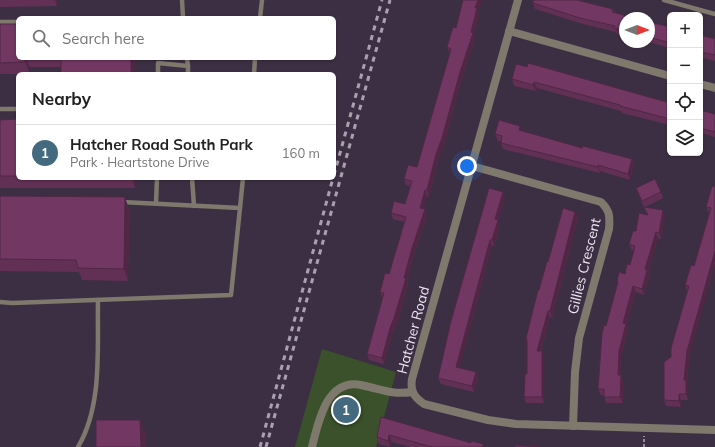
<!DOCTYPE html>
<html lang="en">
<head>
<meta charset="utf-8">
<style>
	:root { --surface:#fff; --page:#f6f6f6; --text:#222; --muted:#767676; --line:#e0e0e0; --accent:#446a80 }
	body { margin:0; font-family:Mulish,sans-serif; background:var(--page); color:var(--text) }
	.controls { position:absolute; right:12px; top:12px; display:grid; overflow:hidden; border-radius:6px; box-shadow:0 1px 3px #0004 }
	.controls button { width:36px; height:36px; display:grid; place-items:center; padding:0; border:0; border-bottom:1px solid var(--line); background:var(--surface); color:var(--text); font:20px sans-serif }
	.compass { position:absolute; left:619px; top:12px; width:36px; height:36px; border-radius:50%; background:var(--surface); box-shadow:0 1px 3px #0004; rotate:90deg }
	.you { position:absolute; left:467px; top:166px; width:14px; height:14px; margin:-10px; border:3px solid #fff; border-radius:50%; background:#1a73e8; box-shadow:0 0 0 6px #1a73e833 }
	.badge { display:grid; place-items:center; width:26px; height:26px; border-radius:50%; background:var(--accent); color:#fff; font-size:13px; font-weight:700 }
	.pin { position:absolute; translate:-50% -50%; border:2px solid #fff; box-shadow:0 1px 4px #0006 }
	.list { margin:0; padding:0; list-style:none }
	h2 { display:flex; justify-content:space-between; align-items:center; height:52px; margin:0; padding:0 16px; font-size:17px }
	h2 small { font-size:13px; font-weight:400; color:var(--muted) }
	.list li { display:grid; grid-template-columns:26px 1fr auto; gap:12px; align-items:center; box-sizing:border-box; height:56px; padding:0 16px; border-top:1px solid var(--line) }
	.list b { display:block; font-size:15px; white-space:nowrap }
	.list p { margin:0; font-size:13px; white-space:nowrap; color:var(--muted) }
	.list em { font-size:13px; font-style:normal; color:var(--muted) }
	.icon { flex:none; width:22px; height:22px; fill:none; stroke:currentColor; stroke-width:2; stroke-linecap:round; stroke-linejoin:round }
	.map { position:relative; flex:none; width:715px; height:447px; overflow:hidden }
	.search { position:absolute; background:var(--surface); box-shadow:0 1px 3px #0004; left:16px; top:16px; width:320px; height:44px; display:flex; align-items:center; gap:10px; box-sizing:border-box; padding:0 14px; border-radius:6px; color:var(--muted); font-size:15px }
	.panel { position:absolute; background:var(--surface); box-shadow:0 1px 3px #0004; left:16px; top:72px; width:320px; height:108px; border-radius:6px }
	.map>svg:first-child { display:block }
	.green { fill:#3a512b }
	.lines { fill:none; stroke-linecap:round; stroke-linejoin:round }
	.path { stroke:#968b9b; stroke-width:2; stroke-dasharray:3 2; stroke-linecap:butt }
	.service { stroke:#7e786d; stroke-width:4.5 }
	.minor { stroke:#7e786d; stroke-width:8 }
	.rail { stroke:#aba0b0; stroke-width:3; stroke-dasharray:5 5; stroke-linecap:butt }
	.wall { fill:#623055 }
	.shaded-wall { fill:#502745 }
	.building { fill:#723863; stroke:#502745 }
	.labels { text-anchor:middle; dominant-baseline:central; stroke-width:3; stroke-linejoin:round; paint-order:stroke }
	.street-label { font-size:14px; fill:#ede4f1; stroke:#3d2f43 }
</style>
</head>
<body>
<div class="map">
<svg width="715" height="447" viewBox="0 0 715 447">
	<rect width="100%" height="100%" fill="#3d2f43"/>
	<!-- green -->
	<path class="green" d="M322,349L396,372L376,447H295Z"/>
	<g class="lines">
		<!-- path -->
		<path class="path" d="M644,447V436"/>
		<!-- service -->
		<g class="service">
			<path d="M182,0L183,18"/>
			<path d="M664,0L715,14"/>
			<path d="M260,18L262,0"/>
			<path d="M0,22H18"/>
			<path d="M188,66V74"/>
			<path d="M158,74V63L188,66L187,58"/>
			<path d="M254,74L255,58"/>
			<path d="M0,109H18"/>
			<path d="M192,178L194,206"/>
			<path d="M156,203L157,178"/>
			<path d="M240,208L243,178"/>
			<path d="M0,302L12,303L231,295L240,208L122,202"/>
			<path d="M78,447C103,405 97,347 98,300"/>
		</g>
		<!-- minor -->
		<g class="minor">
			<path d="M518,0L412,379C410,391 414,397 424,404L488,420L516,424L715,430"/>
			<path d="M509,31L670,76"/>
			<path d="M700,84L715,88"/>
			<path d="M472,166L601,202C610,211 610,216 609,229L579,338L575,372L573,426"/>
			<path d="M312,447C318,424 326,378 361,385C381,389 391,395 412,392"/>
		</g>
		<!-- rail -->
		<g class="rail">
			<path d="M334,175L382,0"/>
			<path d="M260,447L333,178"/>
			<path d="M266,447L390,0"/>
		</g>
	</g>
	<!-- wall -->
	<g class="wall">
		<path d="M0,0H57V6L0,7Z"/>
		<path d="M533,3L613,9L615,13L625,18V37L617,34L616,32L583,24L535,9Z"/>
		<path d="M478,12L479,14L474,35L475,39L462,78L444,145L438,160L429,197L427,196L423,209L427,216L414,254L407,281L408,285L397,324L392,334L384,364L369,360L367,354L383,299L380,292L389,274L404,222L393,219L391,213L405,204L410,186L406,185L404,179L417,167L450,54L447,47L456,28Z"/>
		<path d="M649,22L670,27V48L649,42Z"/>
		<path d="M0,24L18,58H135V74H61V67H30V74H0Z"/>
		<path d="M700,35L715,39V61L700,57Z"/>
		<path d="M516,64L670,103V125L622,113L621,111L537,88L536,91L514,86L512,79Z"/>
		<path d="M700,110L715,114V137L701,133L700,137Z"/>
		<path d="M18,119V178H135V188H0V120Z"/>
		<path d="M522,131L582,148L632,159L634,165L630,180L600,171V173L503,149L501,143V141H498L495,134Z"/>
		<path d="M715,187L689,357L687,383L688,387V400H681V407L666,406L664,400L671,357L687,291L685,285L694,266L709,213L706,207Z"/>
		<path d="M636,188L661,192L663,198L645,207L663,210L665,216L661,239L658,238L648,273L649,276L644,295L636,292L627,325L628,330L621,357L620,375L623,381V403H606L604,395H601L598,389L606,326L618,284L617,281L625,274L630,265L634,251H632L629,244L636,231L647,215Z"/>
		<path d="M503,192L505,198L498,222L500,226L494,246H492L459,368L476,372L478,379L474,392L441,384L438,378Z"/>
		<path d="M0,196L129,209L128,281L82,280L79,272L0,271Z"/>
		<path d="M578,218L552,318L550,317L541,351L544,357V403H526L524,397L527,374V343L526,338L539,290L548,262Z"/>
		<path d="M381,417L484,447H411L392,442L390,447L379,444L377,437Z"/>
	</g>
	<!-- shaded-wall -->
	<g class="shaded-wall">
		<path d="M55,0H57V6Z"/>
		<path d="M478,0H482L478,12L479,14L474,35L475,39L462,78L444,145L438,160L429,197L427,190L436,154L471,32L475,8Z"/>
		<path d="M25,58H26L30,67V74L25,62Z"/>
		<rect x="131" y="58" width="4" height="16"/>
		<path d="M534,82L537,88L536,91L533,85Z"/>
		<path d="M700,130L701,133L700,137Z"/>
		<path d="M632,159L634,165L630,180L628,174Z"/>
		<path d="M598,165L600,171V173L598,167Z"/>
		<path d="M132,178H135V188Z"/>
		<path d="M425,190L427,196L422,214L420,208Z"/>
		<path d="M503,192L505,198L498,222L500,226L494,246L492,240L495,219Z"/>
		<path d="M125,197L129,209L128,281L124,269Z"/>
		<path d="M425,209L427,216L414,254L407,281L408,285L397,324L392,334L384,364L382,358L390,328L412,248Z"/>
		<path d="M663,210L665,216L661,239L659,233Z"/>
		<path d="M575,212L578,218L552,318L550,311Z"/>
		<path d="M656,232L658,238L648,273L649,276L644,295L642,289L645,269Z"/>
		<path d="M490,240L492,246L458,373L456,367Z"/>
		<path d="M715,251V265L689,357L687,383L688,387V400L686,394L684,380L687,351Z"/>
		<path d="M633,286L636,292L627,325L628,330L621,357L620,381L618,375L619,351L623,323Z"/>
		<path d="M548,311L550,317L539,357L537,351Z"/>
		<path d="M542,351L544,357V403L542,397Z"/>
		<path d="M476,372L478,379L474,392L472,386Z"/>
		<path d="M621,375L623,381V403L620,397Z"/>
		<path d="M679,394L681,400V407L679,401Z"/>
		<path d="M140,420L145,431V447H141Z"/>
		<path d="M389,435L392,442L390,447L388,441Z"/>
	</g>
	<!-- building -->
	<g class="building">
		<path d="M463,0H478L475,8H477L471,32L473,33L460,72L442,138L436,154L427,190H425L420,208L425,209L412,248L404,278H406L394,318L390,328L382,358L367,354L384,293L380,292L385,273L389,274L406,217L391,213L394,201L405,204L412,181L404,179L408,165L417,167L451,49L447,47L453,27L456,28Z"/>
		<path d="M533,0H577L613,9L612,12L635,18H625V31L614,28L615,26L580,18L533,3Z"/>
		<path d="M649,22L670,27V43L649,37Z"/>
		<path d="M0,24H18V58H25V62L0,63Z"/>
		<path d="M700,35L715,39V55L700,52Z"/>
		<rect x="61" y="58" width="70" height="16"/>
		<path d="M528,63L670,103V119L620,106V105L534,82L533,85L512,79L516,64L527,67Z"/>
		<path d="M700,110L715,114V132L700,128Z"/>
		<path d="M18,119V176H0V120Z"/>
		<path d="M499,120L520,126L519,130L582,148L583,146L632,159L628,174L598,165V167L501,143L502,136L495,134Z"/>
		<path d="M655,179L661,192L642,201L636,188Z"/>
		<path d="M712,186L715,187V251L687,351L684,380L686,381V394H679V401L664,400V362L671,357V348L689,286L685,285L691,265L694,266L711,208L706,207Z"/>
		<path d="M489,188L503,192L495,219L498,220L492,240H490L456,367L476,372L472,386L438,378L451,321Z"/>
		<path d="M0,196L125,197L124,269L78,268L76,260L0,259Z"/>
		<path d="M644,207L663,210L659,233L656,232L645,269L647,270L642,289L633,286L623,323L626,324L619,351L618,375H621L620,397H604V389H598L602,334L604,325L606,326L618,282L617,281L619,272L625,274L627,264L630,265L635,246L629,244L633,231H636L639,213L648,215Z"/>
		<path d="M563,208L575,212L550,311H548L537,351H542V397H524L525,374H527V339L526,338L538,290H539L547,261L548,262Z"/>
		<path d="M381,417L471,443V441L483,444V447H432L389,435L388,441L377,437Z"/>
		<path d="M96,420H140L141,447H96Z"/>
		<path d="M515,445L540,447H515Z"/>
	</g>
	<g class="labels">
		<!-- street labels -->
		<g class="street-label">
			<text transform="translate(584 266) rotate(-76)">Gillies Crescent</text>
			<text transform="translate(413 330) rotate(-75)">Hatcher Road</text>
		</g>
	</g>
</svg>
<div class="controls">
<button>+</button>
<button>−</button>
<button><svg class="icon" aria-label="locate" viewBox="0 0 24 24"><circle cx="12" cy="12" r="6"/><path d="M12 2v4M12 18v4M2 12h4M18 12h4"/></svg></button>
<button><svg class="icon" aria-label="layers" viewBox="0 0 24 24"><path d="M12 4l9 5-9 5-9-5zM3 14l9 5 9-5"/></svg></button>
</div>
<svg class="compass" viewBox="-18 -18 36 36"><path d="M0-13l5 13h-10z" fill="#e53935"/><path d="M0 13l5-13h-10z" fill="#767676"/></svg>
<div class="you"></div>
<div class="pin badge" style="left:346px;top:410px">1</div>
<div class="search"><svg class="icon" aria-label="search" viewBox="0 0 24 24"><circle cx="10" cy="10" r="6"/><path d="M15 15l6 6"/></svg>Search here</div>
<section class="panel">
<h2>Nearby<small></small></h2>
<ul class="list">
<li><span class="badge">1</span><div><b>Hatcher Road South Park</b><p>Park · Heartstone Drive</p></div><em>160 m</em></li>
</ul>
</section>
</div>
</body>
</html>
